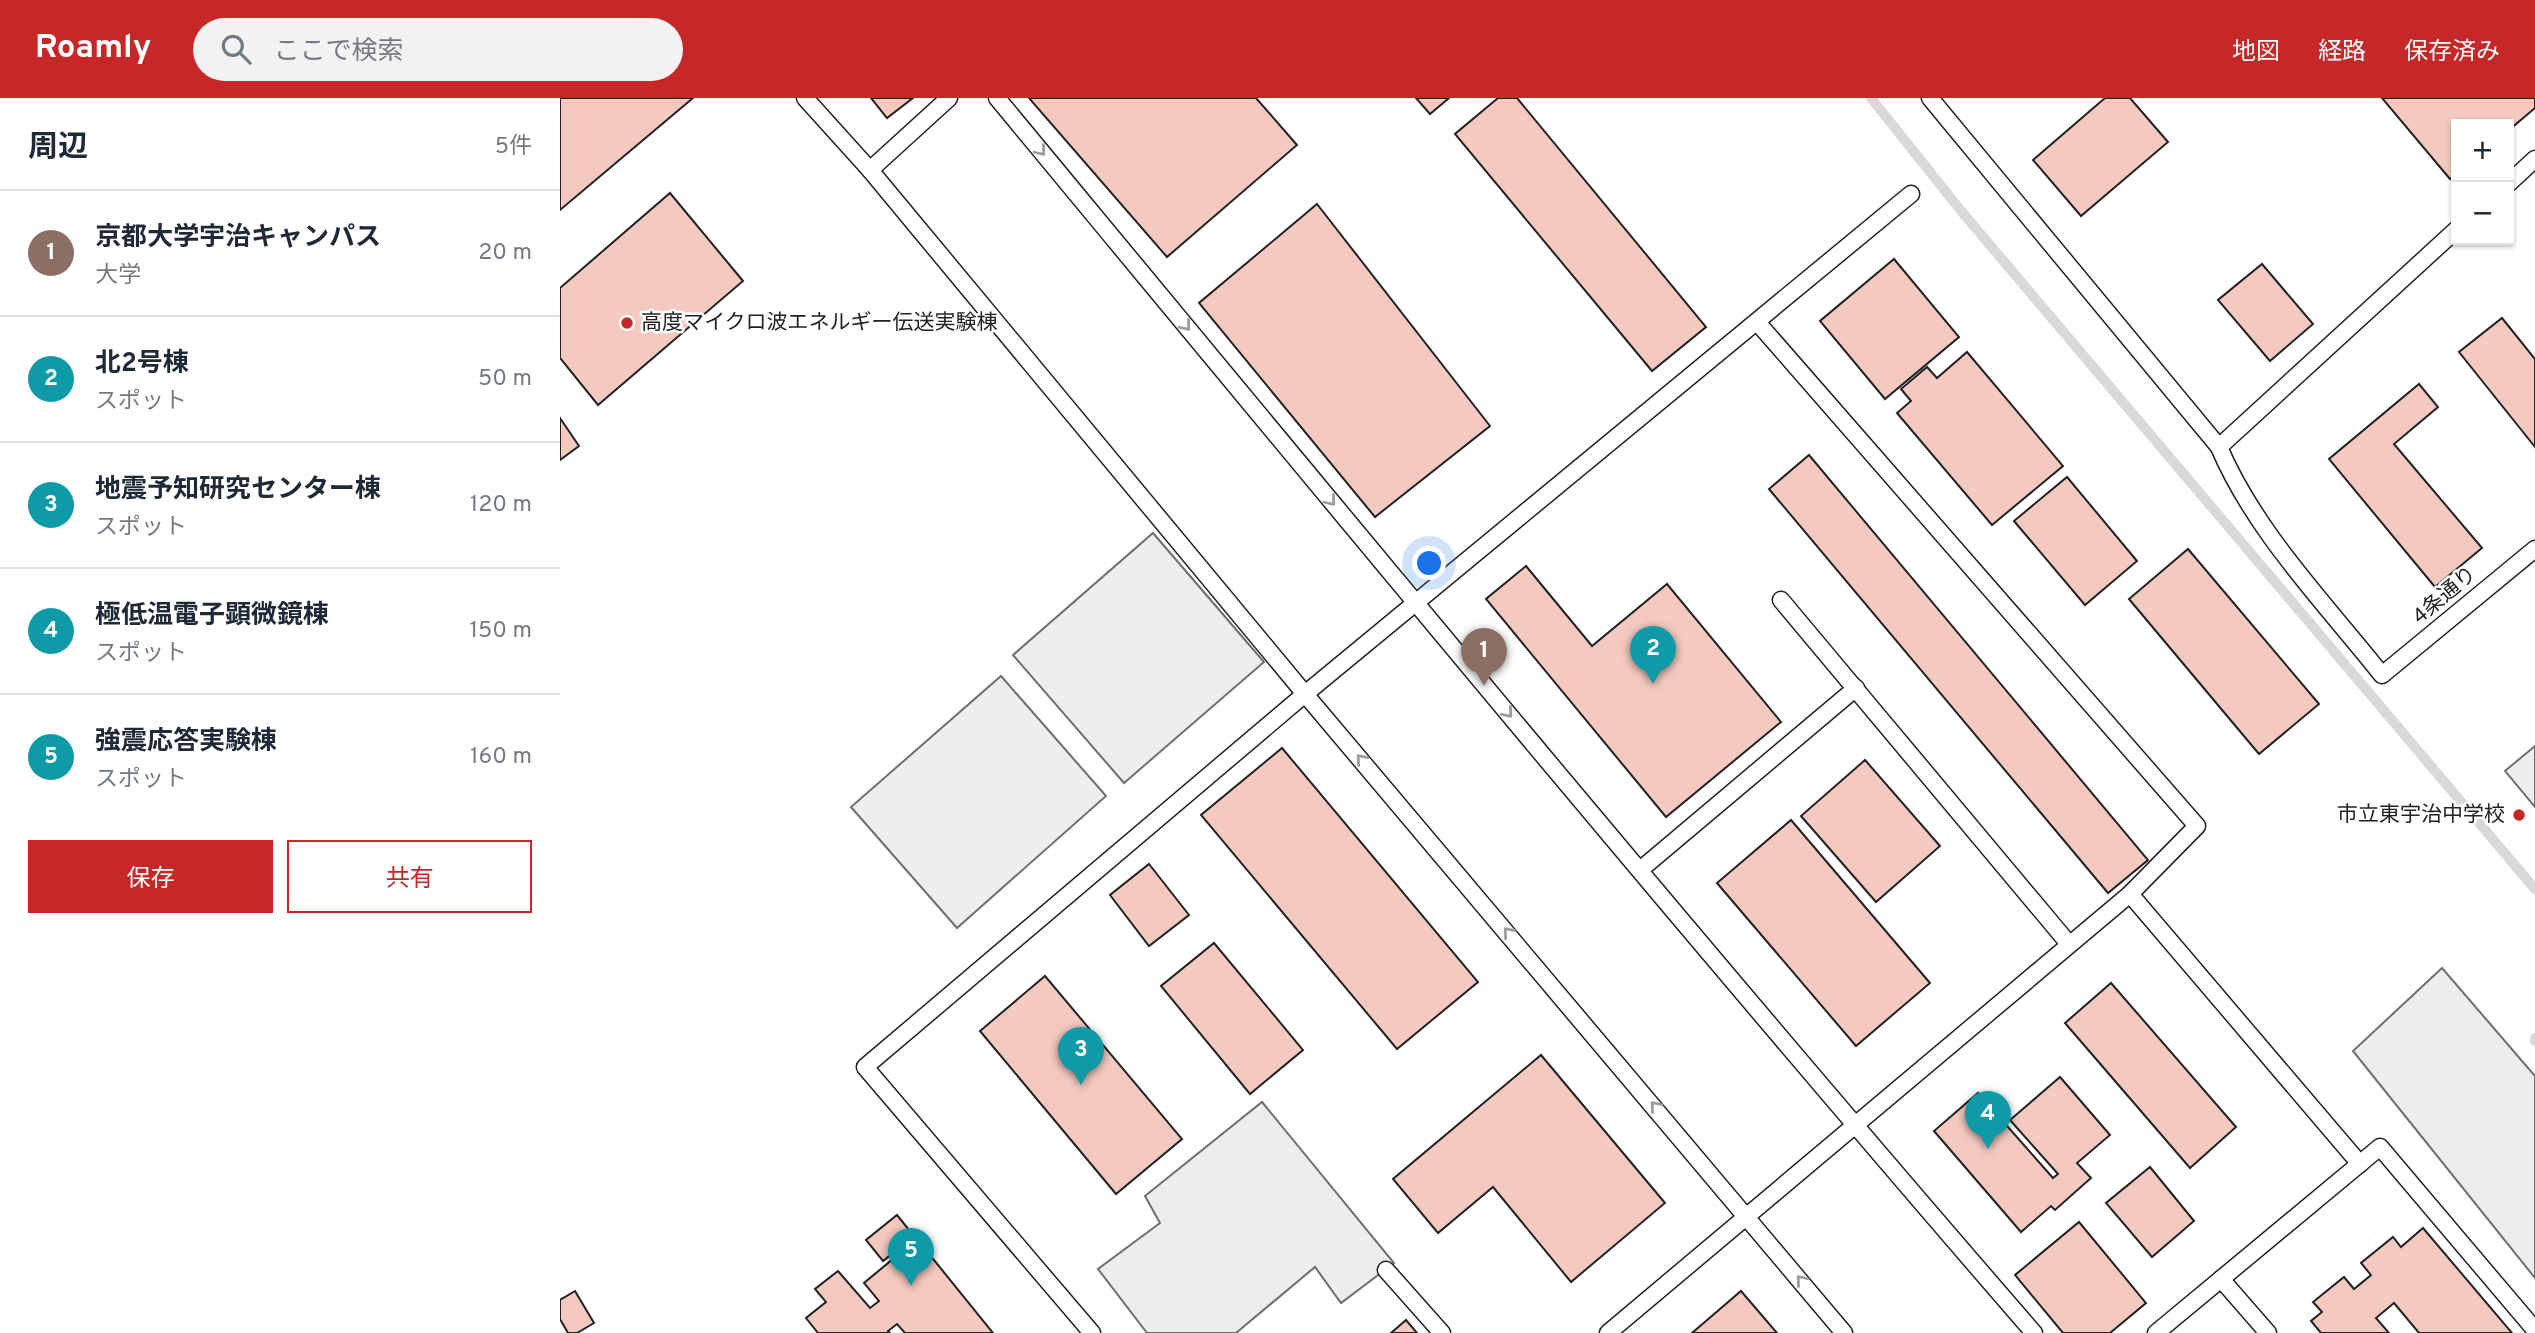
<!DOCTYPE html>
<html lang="ja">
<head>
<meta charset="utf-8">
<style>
	:root { --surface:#fff; --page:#f2f2f3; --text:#1f2937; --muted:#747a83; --line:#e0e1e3; --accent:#c62828 }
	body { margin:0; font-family:Overpass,"Noto Sans JP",sans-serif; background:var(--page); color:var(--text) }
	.controls { position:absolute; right:21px; top:21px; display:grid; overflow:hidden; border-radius:0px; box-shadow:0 2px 5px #0004 }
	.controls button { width:63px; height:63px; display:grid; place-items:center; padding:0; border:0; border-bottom:2px solid var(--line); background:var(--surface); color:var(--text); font:35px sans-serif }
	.you { position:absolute; left:870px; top:466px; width:24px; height:24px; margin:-18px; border:5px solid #fff; border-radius:50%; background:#1a73e8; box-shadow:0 0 0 10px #1a73e833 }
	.badge { display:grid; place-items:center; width:46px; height:46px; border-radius:50%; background:var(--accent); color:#fff; font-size:23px; font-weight:700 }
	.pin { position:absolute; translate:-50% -58px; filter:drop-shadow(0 2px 4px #0008) }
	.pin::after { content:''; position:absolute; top:37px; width:24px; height:21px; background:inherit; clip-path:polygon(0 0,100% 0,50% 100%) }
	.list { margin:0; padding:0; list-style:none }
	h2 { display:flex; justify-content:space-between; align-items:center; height:91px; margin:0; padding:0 28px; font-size:30px }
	h2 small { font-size:23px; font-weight:400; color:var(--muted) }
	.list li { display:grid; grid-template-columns:46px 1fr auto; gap:21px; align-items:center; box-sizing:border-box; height:126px; padding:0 28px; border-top:2px solid var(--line) }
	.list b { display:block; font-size:26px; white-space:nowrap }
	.list p { margin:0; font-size:23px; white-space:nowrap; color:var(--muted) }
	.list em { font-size:23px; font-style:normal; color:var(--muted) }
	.actions { display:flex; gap:14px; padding:21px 28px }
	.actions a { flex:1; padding:16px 0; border:2px solid var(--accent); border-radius:0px; text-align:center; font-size:24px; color:var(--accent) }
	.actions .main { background:var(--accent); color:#fff }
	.icon { flex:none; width:38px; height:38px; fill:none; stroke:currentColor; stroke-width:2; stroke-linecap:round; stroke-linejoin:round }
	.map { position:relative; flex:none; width:1975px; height:1235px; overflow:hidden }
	header { display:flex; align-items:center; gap:42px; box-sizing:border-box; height:98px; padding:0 35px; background:var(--accent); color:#fff }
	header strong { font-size:33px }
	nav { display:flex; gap:38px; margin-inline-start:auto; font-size:24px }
	.search { width:490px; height:63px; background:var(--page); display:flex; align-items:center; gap:18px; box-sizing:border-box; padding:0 24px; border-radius:38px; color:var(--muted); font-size:26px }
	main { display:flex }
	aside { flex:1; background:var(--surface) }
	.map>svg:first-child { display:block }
	.green { fill:#eee; stroke:#6f6f6f; stroke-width:2 }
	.parking { fill:#ededed; stroke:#6f6f6f; stroke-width:2 }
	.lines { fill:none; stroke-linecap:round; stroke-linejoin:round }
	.stream { stroke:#d9d9d9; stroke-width:10 }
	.building { fill:#f3c9c0; stroke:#222; stroke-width:2 }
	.lane-casing { stroke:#222; stroke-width:19 }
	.lane { stroke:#fff; stroke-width:16 }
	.oneway { stroke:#9c9c9c }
	.poi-dot { fill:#c62828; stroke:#fff; stroke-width:2.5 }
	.labels { text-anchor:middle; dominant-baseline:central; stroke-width:5; stroke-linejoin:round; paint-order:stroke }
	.poi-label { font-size:21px; fill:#222; stroke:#fff; text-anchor:start }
	.street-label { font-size:21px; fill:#222; stroke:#fff }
</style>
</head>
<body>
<header>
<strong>Roamly</strong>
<div class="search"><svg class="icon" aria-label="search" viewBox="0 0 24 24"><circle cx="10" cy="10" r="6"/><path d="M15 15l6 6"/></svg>ここで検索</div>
<nav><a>地図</a><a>経路</a><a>保存済み</a></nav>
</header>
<main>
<aside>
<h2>周辺<small>5件</small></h2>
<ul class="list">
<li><span class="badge" style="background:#8d6e63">1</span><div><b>京都大学宇治キャンパス</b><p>大学</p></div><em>20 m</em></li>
<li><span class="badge" style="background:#0f9aa8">2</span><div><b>北2号棟</b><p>スポット</p></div><em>50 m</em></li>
<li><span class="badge" style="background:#0f9aa8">3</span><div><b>地震予知研究センター棟</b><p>スポット</p></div><em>120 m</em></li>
<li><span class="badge" style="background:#0f9aa8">4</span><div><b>極低温電子顕微鏡棟</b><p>スポット</p></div><em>150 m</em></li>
<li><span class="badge" style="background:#0f9aa8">5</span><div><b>強震応答実験棟</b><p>スポット</p></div><em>160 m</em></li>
</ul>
<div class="actions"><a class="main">保存</a><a>共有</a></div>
</aside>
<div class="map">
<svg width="1975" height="1235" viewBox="0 0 1975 1235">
	<rect width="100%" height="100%" fill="#fff"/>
	<!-- green -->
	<g class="green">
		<path d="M593,435L704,564L564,685L453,557Z"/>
		<path d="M441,578L546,698L397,830L291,709Z"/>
		<path d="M1975,648V709L1945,673Z"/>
	</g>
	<!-- parking -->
	<g class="parking">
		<path d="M1882,870L1975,978V1180L1793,953Z"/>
		<path d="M702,1004L834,1165L781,1205L755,1169L676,1235H587L538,1171L600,1125L585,1098Z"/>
	</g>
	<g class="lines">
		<!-- stream -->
		<g class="stream">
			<path d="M1311,0L1402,114L1975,791"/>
			<path d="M1975,940V943"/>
		</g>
	</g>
	<!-- building -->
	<g class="building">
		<path d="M0,0H133L0,112Z"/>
		<path d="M311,0H353L327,20Z"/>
		<path d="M469,0H696L737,47L607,159Z"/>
		<path d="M856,0H889L870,16Z"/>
		<path d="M938,0H957L1146,229L1092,273L895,36Z"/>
		<path d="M1545,0H1570L1608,44L1521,118L1473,62Z"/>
		<path d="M1822,0H1975V10L1949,32V26H1896V76L1890,81Z"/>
		<path d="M110,95L183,183L38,307L0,260V190Z"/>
		<path d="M757,106L930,328L815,419L639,205Z"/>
		<path d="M1334,161L1399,239L1325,301L1260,223Z"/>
		<path d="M1702,166L1753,226L1710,263L1658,202Z"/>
		<path d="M1942,220L1975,261V349L1899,254Z"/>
		<path d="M1407,254L1503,368L1432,427L1337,315L1351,303L1341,291L1367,269L1377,280Z"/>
		<path d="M1859,286L1878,309L1834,346L1922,450L1875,489L1769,361Z"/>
		<path d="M0,320L19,348L0,362Z"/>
		<path d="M1249,357L1588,762L1548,795L1209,391Z"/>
		<path d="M1507,379L1577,463L1525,507L1454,423Z"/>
		<path d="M1628,451L1759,606L1699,656L1569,501Z"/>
		<path d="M966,468L1032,548L1107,486L1221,624L1106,719L926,501Z"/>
		<path d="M722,650L918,884L837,951L641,717Z"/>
		<path d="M1305,662L1380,748L1316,804L1241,718Z"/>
		<path d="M1231,722L1370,885L1296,948L1157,785Z"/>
		<path d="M589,766L629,817L589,848L550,797Z"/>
		<path d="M654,845L743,952L690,996L601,888Z"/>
		<path d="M485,878L622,1041L556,1096L420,933Z"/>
		<path d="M1551,885L1676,1029L1630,1070L1505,925Z"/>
		<path d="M981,957L1105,1105L1011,1184L933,1089L878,1135L833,1081Z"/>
		<path d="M1500,979L1550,1037L1517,1065L1531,1080L1495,1112L1491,1108L1461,1134L1374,1033L1418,995L1493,1080L1498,1076L1450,1022Z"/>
		<path d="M1590,1069L1634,1123L1592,1159L1546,1105Z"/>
		<path d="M337,1117L354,1138L323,1163L306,1142Z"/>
		<path d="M1519,1124L1586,1205L1550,1235H1503L1455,1177Z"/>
		<path d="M1863,1130L1952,1235H1859L1834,1205L1816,1220L1829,1235H1761L1751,1223L1762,1214L1753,1204L1784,1179L1794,1191L1811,1177L1801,1165L1833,1139L1841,1149Z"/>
		<path d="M357,1141L433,1235H345L337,1226L328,1233L330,1235H258L246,1220L266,1204L255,1191L278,1173L310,1210L319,1203L304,1185Z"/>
		<path d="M15,1193L34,1225L17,1235H8L0,1221V1202Z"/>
		<path d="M1181,1193L1217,1235H1132Z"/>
		<path d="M846,1222L857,1235H831Z"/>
	</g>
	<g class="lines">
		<!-- lane casing -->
		<g class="lane-casing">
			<g id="lane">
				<path d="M245,0L310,72L745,596L1284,1235"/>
				<path d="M437,0C780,414 1122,829 1474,1235"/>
				<path d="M1370,0L1659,349"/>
				<path d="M310,72L389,0"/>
				<path d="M1949,85L1975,61"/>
				<path d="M1896,132L1659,349C1695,434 1765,505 1822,577L1975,451"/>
				<path d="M1197,224L1637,728L1570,796"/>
				<path d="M1221,502L1509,846"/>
				<path d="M1080,772L1296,590"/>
				<path d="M826,1172L882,1235"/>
				<path d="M1661,1181L1708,1235"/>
				<path d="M532,1235L305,969L745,596L1351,96"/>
				<path d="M1048,1235L1570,796L1800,1066"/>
				<path d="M1596,1235L1820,1049L1975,1232"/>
			</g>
		</g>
		<!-- lane -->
		<use href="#lane" class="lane"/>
	</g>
	<!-- one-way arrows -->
	<defs><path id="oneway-chevron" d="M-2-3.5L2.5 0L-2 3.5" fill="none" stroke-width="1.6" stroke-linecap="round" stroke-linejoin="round" transform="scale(1.75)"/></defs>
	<g class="oneway">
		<use href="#oneway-chevron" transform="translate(481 53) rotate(50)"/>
		<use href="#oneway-chevron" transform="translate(626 228) rotate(50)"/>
		<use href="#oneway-chevron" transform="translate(771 403) rotate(50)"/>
		<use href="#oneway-chevron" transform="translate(948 615) rotate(50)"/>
		<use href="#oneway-chevron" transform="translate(801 661) rotate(-131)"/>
		<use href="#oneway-chevron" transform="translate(948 834) rotate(-131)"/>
		<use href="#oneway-chevron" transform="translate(1095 1008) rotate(-130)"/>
		<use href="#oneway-chevron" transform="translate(1241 1182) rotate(-130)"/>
	</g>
	<!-- markers -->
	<g class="poi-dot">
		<circle cx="67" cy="225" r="7"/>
		<circle cx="1959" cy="717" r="7"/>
	</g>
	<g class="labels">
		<!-- poi labels -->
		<g class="poi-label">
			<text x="81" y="225">高度マイクロ波エネルギー伝送実験棟</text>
			<text x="1945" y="717" text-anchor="end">市立東宇治中学校</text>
		</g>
		<!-- street labels -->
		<g class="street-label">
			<text transform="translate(1885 498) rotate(-40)">4条通り</text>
		</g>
	</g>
</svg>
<div class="controls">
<button>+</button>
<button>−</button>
</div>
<div class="you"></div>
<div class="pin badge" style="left:924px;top:588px;background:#8d6e63">1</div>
<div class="pin badge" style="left:1093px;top:586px;background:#0f9aa8">2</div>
<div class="pin badge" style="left:521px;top:987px;background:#0f9aa8">3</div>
<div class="pin badge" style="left:1428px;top:1051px;background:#0f9aa8">4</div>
<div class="pin badge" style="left:351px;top:1188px;background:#0f9aa8">5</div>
</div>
</main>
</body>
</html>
